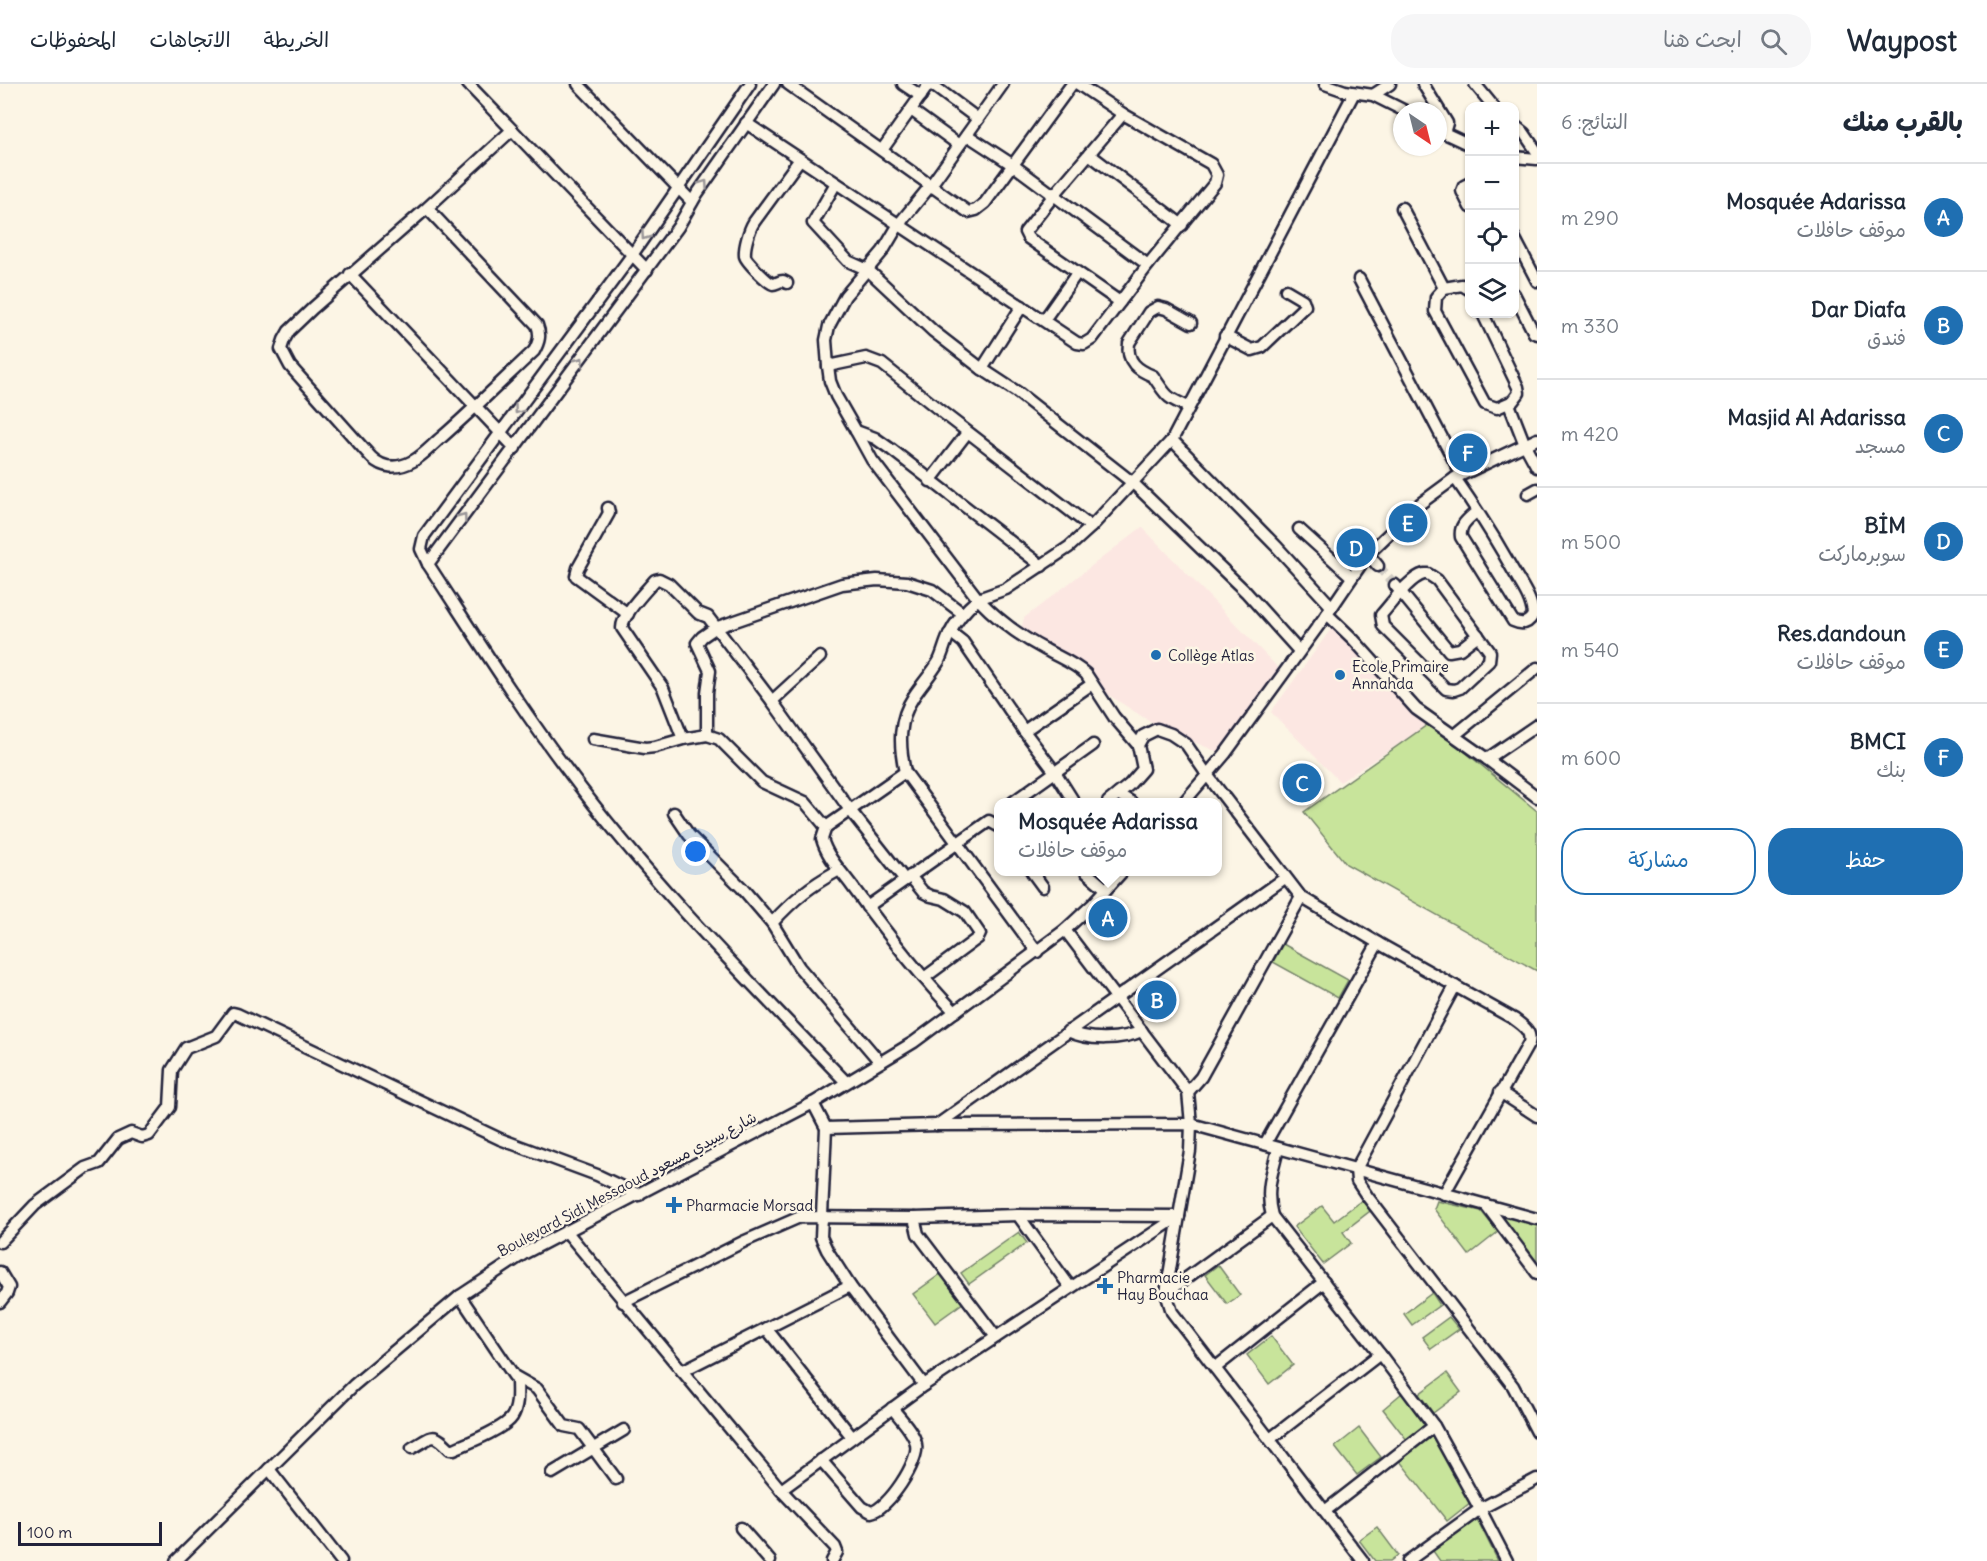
<!DOCTYPE html>
<html lang="ar">
<head>
<meta charset="utf-8">
<style>
	:root { --surface:#fff; --page:#f6f6f7; --text:#1f2937; --muted:#747a83; --line:#e0e1e3; --accent:#1f6fb2 }
	body { margin:0; font-family:Delius,"Playpen Sans Arabic",sans-serif; background:var(--page); color:var(--text); direction:rtl }
	.controls { position:absolute; right:18px; top:18px; display:grid; overflow:hidden; border-radius:12px; box-shadow:0 2px 4px #0004 }
	.controls button { width:54px; height:54px; display:grid; place-items:center; padding:0; border:0; border-bottom:2px solid var(--line); background:var(--surface); color:var(--text); font:30px sans-serif }
	.compass { position:absolute; left:1393px; top:18px; width:54px; height:54px; border-radius:50%; background:var(--surface); box-shadow:0 2px 4px #0004; rotate:145deg }
	.scale { position:absolute; left:18px; bottom:15px; width:144px; box-sizing:border-box; padding-left:6px; border:3px solid #22223b; border-top:0; font-size:16px; line-height:21px; white-space:nowrap; color:#22223b; -webkit-text-stroke:4px #fcf5e5; paint-order:stroke }
	.you { position:absolute; left:696px; top:768px; width:21px; height:21px; margin:-15px; border:4px solid #fff; border-radius:50%; background:#1a73e8; box-shadow:0 0 0 9px #1a73e833 }
	.badge { display:grid; place-items:center; width:39px; height:39px; border-radius:50%; background:var(--accent); color:#fff; font-size:20px; font-weight:700 }
	.pin { position:absolute; translate:-50% -50%; border:3px solid #fff; box-shadow:0 2px 6px #0006 }
	.popup { position:absolute; left:994px; top:714px; width:228px; height:78px; box-sizing:border-box; display:grid; place-content:center; border-radius:12px; background:var(--surface); filter:drop-shadow(0 2px 4px #0005); font-size:20px; white-space:nowrap; color:var(--muted) }
	.popup b { font-size:22px; color:var(--text) }
	.popup::after { content:''; position:absolute; left:50%; top:100%; margin-left:-12px; border:12px solid transparent; border-top-color:var(--surface) }
	.list { margin:0; padding:0; list-style:none }
	h2 { display:flex; justify-content:space-between; align-items:center; height:78px; margin:0; padding:0 24px; font-size:26px }
	h2 small { font-size:20px; font-weight:400; color:var(--muted) }
	.list li { display:grid; grid-template-columns:39px 1fr auto; gap:18px; align-items:center; box-sizing:border-box; height:108px; padding:0 24px; border-top:2px solid var(--line) }
	.list b { display:block; font-size:22px; white-space:nowrap }
	.list p { margin:0; font-size:20px; white-space:nowrap; color:var(--muted) }
	.list em { font-size:20px; font-style:normal; color:var(--muted) }
	.actions { display:flex; gap:12px; padding:18px 24px }
	.actions a { flex:1; padding:14px 0; border:2px solid var(--accent); border-radius:24px; text-align:center; font-size:21px; color:var(--accent) }
	.actions .main { background:var(--accent); color:#fff }
	.icon { flex:none; width:33px; height:33px; fill:none; stroke:currentColor; stroke-width:2; stroke-linecap:round; stroke-linejoin:round }
	.map { position:relative; flex:none; width:1537px; height:1477px; overflow:hidden; direction:ltr }
	header { display:flex; align-items:center; gap:36px; box-sizing:border-box; height:84px; padding:0 30px; background:var(--surface); border-bottom:2px solid var(--line) }
	header strong { font-size:28px }
	nav { display:flex; gap:33px; margin-inline-start:auto; font-size:21px }
	.search { width:420px; height:54px; background:var(--page); display:flex; align-items:center; gap:15px; box-sizing:border-box; padding:0 21px; border-radius:24px; color:var(--muted); font-size:22px }
	main { display:flex }
	aside { flex:1; background:var(--surface) }
	.map>svg:first-child { display:block }
	.built { fill:#fce7e2 }
	.green { fill:#c8e49b; stroke:#75836b; stroke-width:1.5 }
	.lines { fill:none; stroke-linecap:round; stroke-linejoin:round }
	.minor-tunnel { stroke:#d0cbc3; stroke-width:10; stroke-dasharray:10 5; stroke-linecap:butt }
	.minor-casing { stroke:#22223b; stroke-width:15 }
	.minor { stroke:#fcf5e5; stroke-width:10 }
	.oneway { stroke:#9a9698 }
	.poi-dot { fill:#1f6fb2; stroke:#fcf5e5; stroke-width:2 }
	.labels { text-anchor:middle; dominant-baseline:central; stroke-width:5; stroke-linejoin:round; paint-order:stroke }
	.poi-label { font-size:15px; fill:#22223b; stroke:#fcf5e5; text-anchor:start }
	.street-label { font-size:15px; fill:#22223b; stroke:#fcf5e5 }
</style>
</head>
<body>
<header>
<strong>Waypost</strong>
<div class="search"><svg class="icon" aria-label="search" viewBox="0 0 24 24"><circle cx="10" cy="10" r="6"/><path d="M15 15l6 6"/></svg>ابحث هنا</div>
<nav><a>الخريطة</a><a>الاتجاهات</a><a>المحفوظات</a></nav>
</header>
<main>
<aside>
<h2>بالقرب منك<small>النتائج: 6</small></h2>
<ul class="list">
<li><span class="badge">A</span><div><b>Mosquée Adarissa</b><p>موقف حافلات</p></div><em>290 m</em></li>
<li><span class="badge">B</span><div><b>Dar Diafa</b><p>فندق</p></div><em>330 m</em></li>
<li><span class="badge">C</span><div><b>Masjid Al Adarissa</b><p>مسجد</p></div><em>420 m</em></li>
<li><span class="badge">D</span><div><b>BİM</b><p>سوبرماركت</p></div><em>500 m</em></li>
<li><span class="badge">E</span><div><b>Res.dandoun</b><p>موقف حافلات</p></div><em>540 m</em></li>
<li><span class="badge">F</span><div><b>BMCI</b><p>بنك</p></div><em>600 m</em></li>
</ul>
<div class="actions"><a class="main">حفظ</a><a>مشاركة</a></div>
</aside>
<div class="map">
<svg width="1537" height="1477" viewBox="0 0 1537 1477">
	<rect width="100%" height="100%" fill="#fcf5e5"/>
	<filter id="ink" filterUnits="userSpaceOnUse"><feTurbulence type="fractalNoise" baseFrequency=".0167" numOctaves="2"/><feDisplacementMap in="SourceGraphic" scale="12" xChannelSelector="R" yChannelSelector="G"/><feConvolveMatrix kernelMatrix="1 2 1 2 8 2 1 2 1" color-interpolation-filters="sRGB"/></filter>
	<g filter="url(#ink)">
		<!-- built -->
		<g class="built">
			<path d="M1142,443L1282,588L1223,670L1160,644L1019,553L1024,534Z"/>
			<path d="M1331,545H1340L1349,552L1427,642L1340,698L1271,628Z"/>
		</g>
		<!-- green -->
		<g class="green">
			<path d="M1430,639L1537,727V887L1346,780L1304,728Z"/>
			<path d="M1283,860L1348,896L1338,914L1273,878Z"/>
			<path d="M1362,1116L1370,1127L1343,1148L1351,1159L1323,1180L1294,1143L1322,1122L1334,1137Z"/>
			<path d="M1437,1117L1481,1127L1498,1148L1469,1171L1434,1125Z"/>
			<path d="M1506,1132L1537,1141V1181L1502,1134Z"/>
			<path d="M1019,1148L1027,1159L969,1200L961,1189Z"/>
			<path d="M1218,1181L1240,1211L1227,1220L1205,1191Z"/>
			<path d="M942,1189L964,1218L935,1239L913,1210Z"/>
			<path d="M1432,1209L1440,1221L1412,1241L1404,1230Z"/>
			<path d="M1449,1233L1459,1245L1431,1265L1422,1253Z"/>
			<path d="M1271,1252L1293,1281L1269,1300L1247,1271Z"/>
			<path d="M1447,1289L1461,1308L1433,1329L1419,1310Z"/>
			<path d="M1402,1309L1426,1340L1407,1356L1383,1325Z"/>
			<path d="M1359,1344L1381,1373L1357,1391L1335,1363Z"/>
			<path d="M1432,1350L1471,1418L1447,1437L1399,1376Z"/>
			<path d="M1477,1435L1498,1477H1440L1433,1467Z"/>
			<path d="M1377,1443L1398,1471L1390,1477H1375L1359,1456Z"/>
		</g>
		<g class="lines">
			<!-- minor-tunnel -->
			<path class="minor-tunnel" d="M1378,482L1395,501"/>
			<!-- minor casing -->
			<g class="minor-casing">
				<g id="minor">
					<path d="M468,0L647,186"/>
					<path d="M578,0L692,118"/>
					<path d="M750,0L632,171L424,452L421,465L428,480C474,550 518,621 568,687C651,799 750,898 846,998"/>
					<path d="M788,0L968,128L976,126L985,119L1072,0"/>
					<path d="M903,0L921,12"/>
					<path d="M931,0L978,35"/>
					<path d="M1003,0L931,101L899,140L883,167L845,212L829,242L826,256L828,282L830,297L836,312L856,347L875,354L892,366L1042,482"/>
					<path d="M1325,0L1345,7L1373,11L1405,27"/>
					<path d="M1423,0L1447,39L1444,49"/>
					<path d="M1475,0L1493,22"/>
					<path d="M1373,11L1390,0"/>
					<path d="M911,26L959,61"/>
					<path d="M746,39L1077,259L1084,260L1092,255L1148,181L1215,99L1217,91L1211,80L1123,30L1078,0"/>
					<path d="M1514,41L1524,49L1537,68"/>
					<path d="M1440,47L1470,61"/>
					<path d="M967,51L1013,81L1148,181"/>
					<path d="M882,66L929,0"/>
					<path d="M1089,70L1182,141"/>
					<path d="M1514,73L1537,75"/>
					<path d="M836,99L813,139L848,177L868,186L933,247L982,285L1017,308L1133,399L1246,508L1299,567"/>
					<path d="M1470,99L1464,102L1462,107L1470,123"/>
					<path d="M427,124L537,241C541,251 539,258 534,267C503,296 474,325 442,353C433,360 424,371 413,377C398,385 383,385 371,373L290,282L281,265L284,256L289,247L313,224L427,124L512,46"/>
					<path d="M1402,124L1444,204"/>
					<path d="M1514,153L1537,197"/>
					<path d="M350,190L515,364"/>
					<path d="M1359,195L1461,390"/>
					<path d="M787,199L783,197C779,197 776,200 773,200C768,199 746,177 745,172C744,163 749,146 754,138L800,75"/>
					<path d="M1470,206L1462,201L1444,204L1436,213L1435,227L1485,320L1497,324L1513,317L1519,309L1518,303L1483,230"/>
					<path d="M1514,210L1534,249L1537,250"/>
					<path d="M1120,218L1028,154L1025,148L1054,111L1123,30"/>
					<path d="M1044,236L1077,189"/>
					<path d="M1225,252L1252,266L1262,263L1305,222L1303,216L1286,206"/>
					<path d="M828,282L866,274L882,280L942,328L1091,443"/>
					<path d="M982,285L1022,222"/>
					<path d="M1509,320L1525,361L1537,383"/>
					<path d="M1188,323C1164,312 1168,313 1153,292C1138,286 1126,278 1129,259L1149,228L1158,223L1166,225L1191,239"/>
					<path d="M856,347L872,376L978,515L1006,505L1069,463L1091,443L1172,356L1354,9"/>
					<path d="M1172,356L1276,462L1332,523"/>
					<path d="M1455,394C1476,424 1496,456 1514,488C1522,502 1532,515 1533,531C1528,540 1522,541 1513,537L1461,453C1459,440 1469,435 1477,427"/>
					<path d="M930,397L967,349"/>
					<path d="M1528,410L1537,405"/>
					<path d="M608,424L609,429L578,484L576,492L628,530"/>
					<path d="M1299,445L1352,493"/>
					<path d="M1368,470L1378,482"/>
					<path d="M428,480L678,143L697,110L774,0"/>
					<path d="M1424,490H1428L1437,496L1490,568L1489,577L1460,604L1454,606L1446,605L1383,542L1381,531C1392,519 1409,494 1424,490Z"/>
					<path d="M1395,501L1449,567L1460,565L1478,551"/>
					<path d="M1327,530L1353,555L1416,625L1487,675L1537,713"/>
					<path d="M949,550L954,551L963,558L1024,647L1055,688L1074,718"/>
					<path d="M772,617L820,573"/>
					<path d="M1024,647L1092,600"/>
					<path d="M707,651V609L710,587L697,559L702,553L715,544L842,500L877,496L907,498L932,506L962,529"/>
					<path d="M1455,651L1537,584"/>
					<path d="M593,655L645,664L655,663L683,655L707,651L719,655L762,698L805,718L826,743"/>
					<path d="M683,655L663,604L622,544C622,530 646,507 655,496L659,495L669,500L698,529L708,533L772,617L850,726L905,796"/>
					<path d="M1487,675L1537,641"/>
					<path d="M905,688L826,743L822,755C827,773 841,787 852,802C884,846 917,889 955,928"/>
					<path d="M1118,710L1131,718"/>
					<path d="M1013,718L1093,661"/>
					<path d="M1108,718L1129,701L1143,685L1138,661L1143,652L1157,645L1171,650L1186,660L1208,692L1301,813L1378,859L1514,935C1523,942 1532,947 1529,959L1444,1110"/>
					<path d="M1184,718L1225,670L1332,523L1368,470L1421,419L1455,394L1537,355"/>
					<path d="M674,729L689,751L742,804L772,839L799,883L880,978"/>
					<path d="M1032,788L1043,803"/>
					<path d="M1086,788L1106,805"/>
					<path d="M910,792L923,808L931,812L944,815L965,828L980,850L978,854L924,894"/>
					<path d="M867,823L989,737L998,742"/>
					<path d="M772,839C794,815 810,802 839,786"/>
					<path d="M1065,846L1188,1008L1191,1040L1190,1067L1166,1209L1172,1228L1363,1477"/>
					<path d="M1037,868L905,688C899,661 898,636 914,612C922,600 932,589 939,577C943,569 945,559 949,551C956,536 966,525 978,515C998,536 1021,553 1046,566C1060,574 1074,579 1086,590L1114,633L1138,661"/>
					<path d="M1455,902L1356,1085L1357,1097L1367,1112L1513,1302L1537,1348"/>
					<path d="M1068,947C1088,957 1122,956 1142,947"/>
					<path d="M1188,1008L1201,993L1301,813"/>
					<path d="M1500,1008L1537,1032"/>
					<path d="M813,1019L826,1044L821,1153L827,1166L850,1202L924,1301"/>
					<path d="M937,1041L1285,794"/>
					<path d="M826,1044L937,1041L1191,1040L1537,1135"/>
					<path d="M1265,1060L1378,859"/>
					<path d="M1278,1065C1272,1089 1265,1107 1272,1132L1380,1270L1434,1342L1480,1425L1507,1477"/>
					<path d="M1486,1121L1537,1189"/>
					<path d="M1018,1131L1070,1203"/>
					<path d="M914,1134L918,1150L996,1253"/>
					<path d="M566,1147L781,1406L835,1463L837,1468L832,1477"/>
					<path d="M0,1158L35,1121L85,1084L99,1079L118,1055L131,1049L142,1053L149,1051L170,1023L172,986L186,964L216,952L233,929L237,930L500,1055L597,1091L639,1111"/>
					<path d="M0,1188L9,1203L7,1209L0,1218"/>
					<path d="M1166,1209L1272,1132"/>
					<path d="M460,1212L514,1292L537,1305L564,1342L579,1345L616,1395"/>
					<path d="M623,1218L745,1157L800,1133L914,1134L1018,1131L1179,1132"/>
					<path d="M766,1244L852,1353"/>
					<path d="M1215,1284L1324,1198"/>
					<path d="M682,1287L850,1202"/>
					<path d="M1270,1355L1380,1270"/>
					<path d="M412,1364C434,1352 432,1347 450,1365H454C468,1359 504,1345 512,1333C519,1322 517,1307 517,1295"/>
					<path d="M821,1376L862,1423L871,1428C887,1426 920,1377 916,1360C914,1348 900,1334 892,1324"/>
					<path d="M269,1385L341,1477"/>
					<path d="M552,1389L624,1346"/>
					<path d="M781,1406L924,1301L1179,1132"/>
					<path d="M1325,1427L1434,1342"/>
					<path d="M741,1444L770,1477"/>
					<path d="M176,1477L354,1301L460,1212L525,1169L813,1019L914,958L1065,846L1092,821L1122,788"/>
					<path d="M1408,1477L1480,1425L1537,1395"/>
				</g>
			</g>
			<!-- minor -->
			<use href="#minor" class="minor"/>
		</g>
		<!-- one-way arrows -->
		<defs><path id="oneway-chevron" d="M-2-3.5L2.5 0L-2 3.5" fill="none" stroke-width="1.6" stroke-linecap="round" stroke-linejoin="round" transform="scale(1.5)"/></defs>
		<g class="oneway">
			<use href="#oneway-chevron" transform="translate(704 100) rotate(-55)"/>
			<use href="#oneway-chevron" transform="translate(645 152) rotate(125)"/>
			<use href="#oneway-chevron" transform="translate(580 277) rotate(-53)"/>
			<use href="#oneway-chevron" transform="translate(518 326) rotate(126)"/>
			<use href="#oneway-chevron" transform="translate(463 433) rotate(-53)"/>
		</g>
	</g>
	<!-- markers -->
	<g class="poi-dot">
		<circle cx="1156" cy="571" r="6"/>
		<circle cx="1340" cy="591" r="6"/>
		<path d="M671 1112h6v6h6v6h-6v6h-6v-6h-6v-6h6z"/>
		<path d="M1102 1193h6v6h6v6h-6v6h-6v-6h-6v-6h6z"/>
	</g>
	<g class="labels">
		<!-- poi labels -->
		<g class="poi-label">
			<text x="1168" y="571">Collège Atlas</text>
			<text x="1352" y="582">Ecole Primaire<tspan x="1352" dy="17">Annahda</tspan></text>
			<text x="686" y="1121">Pharmacie Morsad</text>
			<text x="1117" y="1193">Pharmacie<tspan x="1117" dy="17">Hay Bouchaa</tspan></text>
		</g>
		<!-- street labels -->
		<g class="street-label">
			<text transform="translate(627 1100) rotate(-28)">Boulevard Sidi Messaoud شارع سيدي مسعود</text>
		</g>
	</g>
</svg>
<div class="controls">
<button>+</button>
<button>−</button>
<button><svg class="icon" aria-label="locate" viewBox="0 0 24 24"><circle cx="12" cy="12" r="6"/><path d="M12 2v4M12 18v4M2 12h4M18 12h4"/></svg></button>
<button><svg class="icon" aria-label="layers" viewBox="0 0 24 24"><path d="M12 4l9 5-9 5-9-5zM3 14l9 5 9-5"/></svg></button>
</div>
<svg class="compass" viewBox="-18 -18 36 36"><path d="M0-13l5 13h-10z" fill="#e53935"/><path d="M0 13l5-13h-10z" fill="#747a83"/></svg>
<div class="scale">100 m</div>
<div class="you"></div>
<div class="pin badge" style="left:1108px;top:834px">A</div>
<div class="popup"><b>Mosquée Adarissa</b>موقف حافلات</div>
<div class="pin badge" style="left:1157px;top:916px">B</div>
<div class="pin badge" style="left:1302px;top:699px">C</div>
<div class="pin badge" style="left:1356px;top:464px">D</div>
<div class="pin badge" style="left:1408px;top:439px">E</div>
<div class="pin badge" style="left:1468px;top:369px">F</div>
</div>
</main>
</body>
</html>
